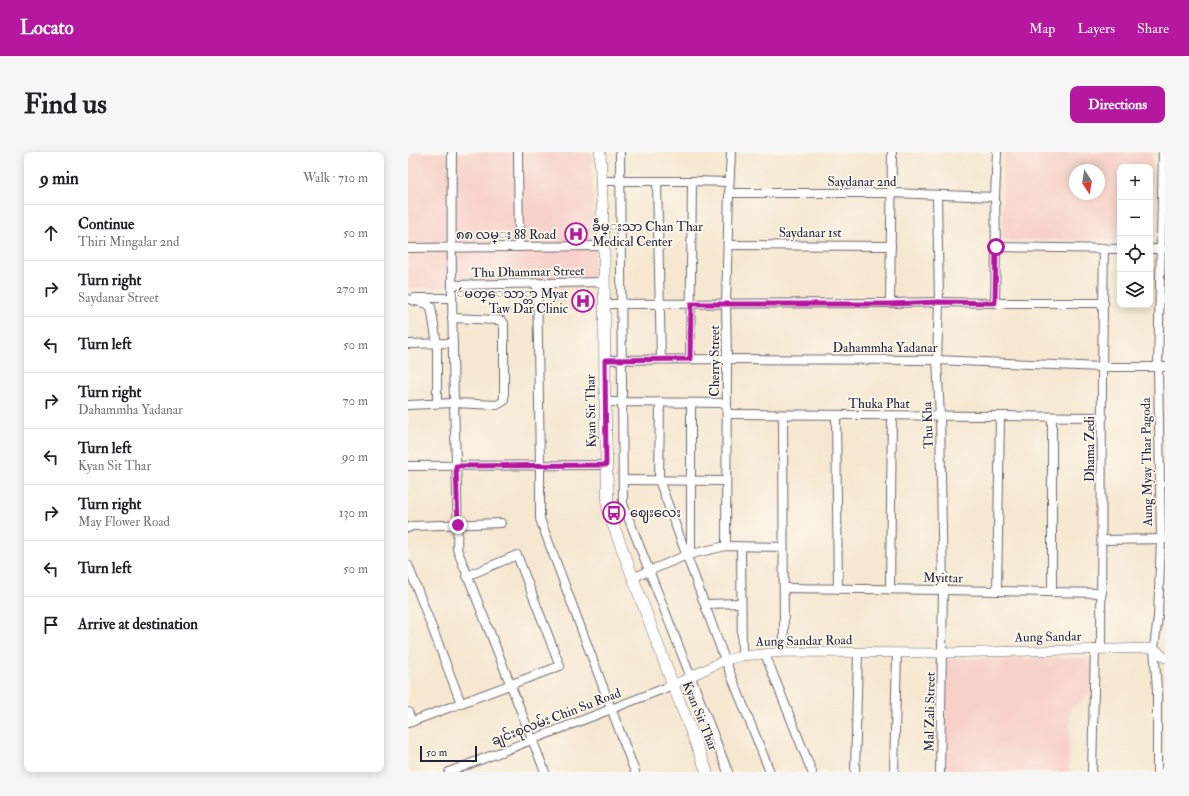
<!DOCTYPE html>
<html lang="en">
<head>
<meta charset="utf-8">
<style>
	:root { --surface:#fff; --page:#f6f6f6; --text:#202124; --muted:#757577; --line:#e0e0e0; --accent:#b5179e }
	body { margin:0; font-family:"IM FELL Double Pica","Noto Sans Myanmar",serif; background:var(--page); color:var(--text) }
	.controls { position:absolute; right:12px; top:12px; display:grid; overflow:hidden; border-radius:8px; box-shadow:0 2px 10px #0003 }
	.controls button { width:36px; height:36px; display:grid; place-items:center; padding:0; border:0; border-bottom:1px solid var(--line); background:var(--surface); color:var(--text); font:20px sans-serif }
	.compass { position:absolute; left:661px; top:12px; width:36px; height:36px; border-radius:50%; background:var(--surface); box-shadow:0 2px 10px #0003; rotate:168deg }
	.scale { position:absolute; left:12px; bottom:10px; width:57px; box-sizing:border-box; padding-left:4px; border:2px solid #22223b; border-top:0; font-size:11px; line-height:14px; white-space:nowrap; color:#22223b; -webkit-text-stroke:3px #fbf7ec; paint-order:stroke }
	.stop { position:absolute; width:12px; height:12px; margin:-9px; border:3px solid #b5179e; border-radius:50%; background:#fff }
	.stop.end { background:#b5179e; border-color:#fff; box-shadow:0 1px 4px #0008 }
	.list { margin:0; padding:0; list-style:none }
	h2 { display:flex; justify-content:space-between; align-items:center; height:52px; margin:0; padding:0 16px; font-size:17px }
	h2 small { font-size:13px; font-weight:400; color:var(--muted) }
	.list li { display:grid; grid-template-columns:26px 1fr auto; gap:12px; align-items:center; box-sizing:border-box; height:56px; padding:0 16px; border-top:1px solid var(--line) }
	.list b { display:block; font-size:15px; white-space:nowrap }
	.list p { margin:0; font-size:13px; white-space:nowrap; color:var(--muted) }
	.list em { font-size:13px; font-style:normal; color:var(--muted) }
	.icon { flex:none; width:22px; height:22px; fill:none; stroke:currentColor; stroke-width:2; stroke-linecap:round; stroke-linejoin:round }
	.map { position:relative; flex:none; width:757px; height:620px; overflow:hidden; border-radius:8px }
	header { display:flex; align-items:center; gap:24px; box-sizing:border-box; height:56px; padding:0 20px; background:var(--accent); color:#fff }
	header strong { font-size:19px }
	nav { display:flex; gap:22px; margin-inline-start:auto; font-size:14px }
	.intro { display:flex; align-items:center; justify-content:space-between; box-sizing:border-box; height:96px; padding:0 24px }
	h1 { margin:0; font-size:28px }
	.button { padding:10px 18px; border-radius:8px; background:var(--accent); color:#fff; font-size:14px; font-weight:700 }
	main { display:flex; gap:24px; padding:0 24px }
	aside { flex:1; background:var(--surface); border-radius:8px; box-shadow:0 2px 10px #0003 }
	.map>svg:first-child { display:block }
	.built { fill:#f7d1c9; fill-rule:evenodd }
	.lines { fill:none; stroke-linecap:round; stroke-linejoin:round }
	.minor-casing { stroke:#6c676f; stroke-width:10 }
	.tertiary-casing { stroke:#6c676f; stroke-width:10 }
	.secondary-casing { stroke:#6c676f; stroke-width:12 }
	.minor { stroke:#fff; stroke-width:8 }
	.tertiary { stroke:#fff; stroke-width:9 }
	.secondary { stroke:#fff; stroke-width:11 }
	.route { stroke:#b5179e; stroke-width:5 }
	.labels { text-anchor:middle; dominant-baseline:central; stroke-width:3.5; stroke-linejoin:round; paint-order:stroke }
	.street-label { font-size:13px; fill:#22223b; stroke:#fbf7ec }
	.poi-label { font-size:13px; fill:#22223b; stroke:#fbf7ec; text-anchor:start }
</style>
</head>
<body>
<header>
<strong>Locato</strong>
<nav><a>Map</a><a>Layers</a><a>Share</a></nav>
</header>
<div class="intro"><h1>Find us</h1><a class="button">Directions</a></div>
<main>
<aside>
<h2>9 min<small>Walk · 710 m</small></h2>
<ul class="list">
<li><svg class="icon" aria-label="ahead" viewBox="0 0 24 24"><path d="M12 20V5M6 11l6-6 6 6"/></svg><div><b>Continue</b><p>Thiri Mingalar 2nd</p></div><em>50 m</em></li>
<li><svg class="icon" aria-label="right" viewBox="0 0 24 24"><path d="M7 20v-9h11M14 6l5 5-5 5"/></svg><div><b>Turn right</b><p>Saydanar Street</p></div><em>270 m</em></li>
<li><svg class="icon" aria-label="left" viewBox="0 0 24 24"><path d="M17 20v-9H6M10 6l-5 5 5 5"/></svg><div><b>Turn left</b></div><em>50 m</em></li>
<li><svg class="icon" aria-label="right" viewBox="0 0 24 24"><path d="M7 20v-9h11M14 6l5 5-5 5"/></svg><div><b>Turn right</b><p>Dahammha Yadanar</p></div><em>70 m</em></li>
<li><svg class="icon" aria-label="left" viewBox="0 0 24 24"><path d="M17 20v-9H6M10 6l-5 5 5 5"/></svg><div><b>Turn left</b><p>Kyan Sit Thar</p></div><em>90 m</em></li>
<li><svg class="icon" aria-label="right" viewBox="0 0 24 24"><path d="M7 20v-9h11M14 6l5 5-5 5"/></svg><div><b>Turn right</b><p>May Flower Road</p></div><em>130 m</em></li>
<li><svg class="icon" aria-label="left" viewBox="0 0 24 24"><path d="M17 20v-9H6M10 6l-5 5 5 5"/></svg><div><b>Turn left</b></div><em>50 m</em></li>
<li><svg class="icon" aria-label="arrive" viewBox="0 0 24 24"><path d="M6 21V4h12l-3 4 3 4H6"/></svg><div><b>Arrive at destination</b></div></li>
</ul>
</aside>
<div class="map">
<svg width="757" height="620" viewBox="0 0 757 620">
	<rect width="100%" height="100%" fill="#fbf7ec"/>
	<filter id="ink" filterUnits="userSpaceOnUse"><feTurbulence type="fractalNoise" baseFrequency=".025" numOctaves="2"/><feDisplacementMap in="SourceGraphic" scale="8" xChannelSelector="R" yChannelSelector="G"/><feConvolveMatrix kernelMatrix="1 2 1 2 8 2 1 2 1" color-interpolation-filters="sRGB"/></filter>
	<filter id="wash" filterUnits="userSpaceOnUse"><feTurbulence type="fractalNoise" baseFrequency=".012" numOctaves="4" result="noise"/><feDisplacementMap in="SourceGraphic" scale="16" xChannelSelector="R" yChannelSelector="G"/><feGaussianBlur stdDeviation="0.9" result="paint"/><feColorMatrix in="noise" values="0 0 0 0 0 0 0 0 0 0 0 0 0 0 0 0 0 1.4 0 .05"/><feComposite in="paint" operator="in"/></filter>
	<g filter="url(#wash)">
		<rect width="100%" height="100%" fill="#f6e7d0"/>
		<!-- built -->
		<g class="built">
			<path d="M0,0H183L188,136H0Z"/>
			<path d="M595,0H744V88H742V15H712V88H595ZM667,18H691V42H667Z"/>
			<path d="M692,506L691,535L662,558L661,620H537L538,507Z"/>
		</g>
	</g>
	<g filter="url(#ink)">
		<g class="lines">
			<!-- minor casing -->
			<g class="minor-casing">
				<g id="minor">
					<path d="M44,0C43,83 44,166 46,249C47,298 51,348 49,397L137,620"/>
					<path d="M110,0L111,95"/>
					<path d="M212,0L215,352L320,620"/>
					<path d="M194,29H284L321,30"/>
					<path d="M249,29L253,207"/>
					<path d="M321,41H484L587,45"/>
					<path d="M529,44L531,150L529,208L532,264L535,438L532,620"/>
					<path d="M320,93L483,94"/>
					<path d="M588,95L712,97"/>
					<path d="M0,96L196,94"/>
					<path d="M742,97H754"/>
					<path d="M129,131L132,313V367L227,620"/>
					<path d="M44,133L196,130"/>
					<path d="M7,146H44"/>
					<path d="M0,147L19,152L23,155L29,192V251"/>
					<path d="M482,151L484,0"/>
					<path d="M587,151L588,95L587,45L589,0"/>
					<path d="M197,152L482,151L531,150L587,151H696"/>
					<path d="M0,192L45,191"/>
					<path d="M282,207L284,29"/>
					<path d="M197,208L319,207L529,208L694,215H757"/>
					<path d="M197,250L319,251"/>
					<path d="M252,250L251,328L317,508L362,620"/>
					<path d="M0,253L46,251L89,253L96,249V171L94,169L89,168L44,166"/>
					<path d="M319,262L695,265"/>
					<path d="M375,263L376,500"/>
					<path d="M428,264L430,437"/>
					<path d="M644,265V440"/>
					<path d="M0,314L198,313"/>
					<path d="M215,328L318,329"/>
					<path d="M0,376L4,374L93,371"/>
					<path d="M694,388L757,387"/>
					<path d="M318,394L319,207L318,152L321,41L323,0"/>
					<path d="M333,395L334,504"/>
					<path d="M283,402V251"/>
					<path d="M0,413L53,551"/>
					<path d="M224,426L279,403L318,394L375,395"/>
					<path d="M376,436L535,438L694,441"/>
					<path d="M482,437L484,264"/>
					<path d="M589,439L592,265"/>
					<path d="M297,452L333,451"/>
					<path d="M693,497L694,215L696,96"/>
					<path d="M357,502L404,620"/>
					<path d="M0,560L4,570"/>
					<path d="M0,571L152,514L109,403L59,424"/>
					<path d="M41,620L265,533"/>
					<path d="M447,620L450,501"/>
					<path d="M486,620L489,501"/>
					<path d="M684,620L687,497"/>
					<path d="M749,620V537L746,496L750,465L753,387L750,215L755,0"/>
				</g>
			</g>
			<!-- tertiary casing -->
			<g class="tertiary-casing">
				<path id="tertiary" d="M265,533L317,508L334,504L376,500L535,501L746,496L757,506"/>
			</g>
			<!-- secondary casing -->
			<g class="secondary-casing">
				<path id="secondary" d="M192,0L196,94L197,250L200,359L265,533L299,620"/>
			</g>
			<!-- minor -->
			<use href="#minor" class="minor"/>
			<!-- tertiary -->
			<use href="#tertiary" class="tertiary"/>
			<!-- secondary -->
			<use href="#secondary" class="secondary"/>
		</g>
	</g>
	<g class="lines" filter="url(#ink)">
		<!-- route -->
		<path class="route" d="M50,373L48,314L198,313L197,208L282,207L283,152H482L531,150L587,151L588,95"/>
	</g>
	<!-- icons -->
	<defs>
		<g id="hospital-ring" transform="scale(1.15)"><circle r="9.5" fill="#fbf7ec" stroke="#b5179e" stroke-width="1.5"/><path d="M-5-5h3v3.5h4V-5h3V5h-3V1.5h-4V5h-3Z" fill="#b5179e"/></g>
		<g id="bus-ring" transform="scale(1.15)"><circle r="9.5" fill="#fbf7ec" stroke="#b5179e" stroke-width="1.5"/><path d="M-5-6H5V4H4V6H2V4H-2V6H-4V4H-5ZM-3.5-4V0h7V-4ZM-3.5 1.2v1.5H-2V1.2ZM2 1.2v1.5H3.5V1.2Z" fill="#b5179e"/></g>
	</defs>
	<g fill-rule="evenodd">
		<use href="#hospital-ring" x="168" y="82"/>
		<use href="#hospital-ring" x="175" y="149"/>
		<use href="#bus-ring" x="206" y="361"/>
	</g>
	<g class="labels">
		<!-- street labels -->
		<g class="street-label">
			<text x="454" y="30">Saydanar 2nd</text>
			<text x="402" y="81">Saydanar 1st</text>
			<text x="98" y="83">၈၈ လမ္း 88 Road</text>
			<text transform="translate(120 120) rotate(-1)">Thu Dhammar Street</text>
			<text x="477" y="196">Dahammha Yadanar</text>
			<text transform="translate(307 209) rotate(-90)">Cherry Street</text>
			<text x="471" y="252">Thuka Phat</text>
			<text transform="translate(183 259) rotate(-91)">Kyan Sit Thar</text>
			<text transform="translate(520 273) rotate(-92)">Thu Kha</text>
			<text transform="translate(682 297) rotate(-90)">Dhama Zedi</text>
			<text transform="translate(739 310) rotate(-91)">Aung Myay Thar Pagoda</text>
			<text transform="translate(535 426) rotate(1)">Myittar</text>
			<text transform="translate(640 485) rotate(-1)">Aung Sandar</text>
			<text transform="translate(396 489) rotate(-1)">Aung Sandar Road</text>
			<text transform="translate(522 560) rotate(-89)">Mal Zali Street</text>
			<text transform="translate(292 564) rotate(68)">Kyan Sit Thar</text>
			<text transform="translate(148 565) rotate(-21)">ချင်းစုလမ်း Chin Su Road</text>
		</g>
		<!-- poi labels -->
		<g class="poi-label">
			<text x="184" y="75">ခဵမ္းသာ Chan Thar<tspan x="184" dy="15">Medical Center</tspan></text>
			<text x="160" y="142" text-anchor="end">ဴမတ္ေသာ္တာ Myat<tspan x="160" dy="15">Taw Dar Clinic</tspan></text>
			<text x="222" y="361">ဈေးလေး</text>
		</g>
	</g>
</svg>
<div class="controls">
<button>+</button>
<button>−</button>
<button><svg class="icon" aria-label="locate" viewBox="0 0 24 24"><circle cx="12" cy="12" r="6"/><path d="M12 2v4M12 18v4M2 12h4M18 12h4"/></svg></button>
<button><svg class="icon" aria-label="layers" viewBox="0 0 24 24"><path d="M12 4l9 5-9 5-9-5zM3 14l9 5 9-5"/></svg></button>
</div>
<svg class="compass" viewBox="-18 -18 36 36"><path d="M0-13l5 13h-10z" fill="#e53935"/><path d="M0 13l5-13h-10z" fill="#757577"/></svg>
<div class="scale">50 m</div>
<div class="stop" style="left:588px;top:95px"></div>
<div class="stop end" style="left:50px;top:373px"></div>
</div>
</main>
</body>
</html>
